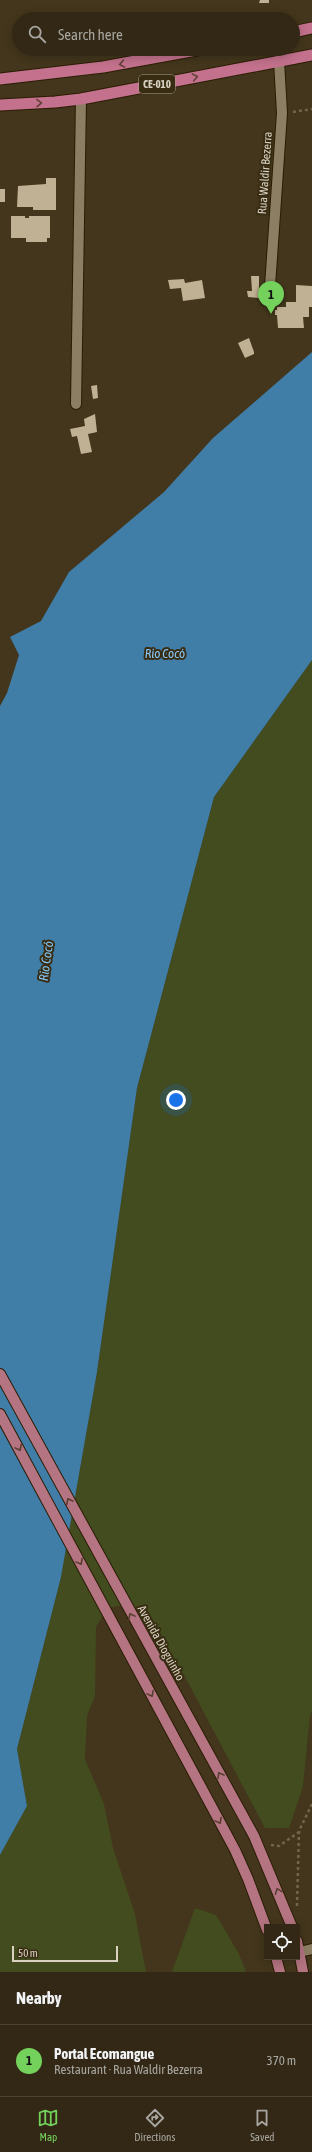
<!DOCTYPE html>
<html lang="en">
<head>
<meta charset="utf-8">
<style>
	body { margin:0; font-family:"Asap Condensed",sans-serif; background:#3d3422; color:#f1f3f6 }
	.controls { position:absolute; right:12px; bottom:12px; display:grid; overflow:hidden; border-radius:0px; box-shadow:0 2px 10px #0003 }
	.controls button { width:36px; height:36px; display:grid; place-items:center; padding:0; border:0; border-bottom:1px solid #4d4434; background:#322815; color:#f1f3f6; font:20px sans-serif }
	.scale { position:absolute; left:12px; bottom:10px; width:106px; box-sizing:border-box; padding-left:4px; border:2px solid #d9d2c3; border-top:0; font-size:11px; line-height:14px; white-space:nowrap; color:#d9d2c3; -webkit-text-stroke:3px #382c12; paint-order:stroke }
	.you { position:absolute; left:176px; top:1100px; width:14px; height:14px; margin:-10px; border:3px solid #fff; border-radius:50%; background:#1a73e8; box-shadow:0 0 0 6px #1a73e833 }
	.badge { display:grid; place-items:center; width:26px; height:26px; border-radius:50%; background:#74d25c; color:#111; font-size:13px; font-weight:700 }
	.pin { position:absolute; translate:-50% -33px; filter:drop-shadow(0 1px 2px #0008) }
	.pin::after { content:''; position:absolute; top:21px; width:14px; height:12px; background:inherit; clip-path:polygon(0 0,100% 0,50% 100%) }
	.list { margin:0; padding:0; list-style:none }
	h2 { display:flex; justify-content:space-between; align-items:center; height:52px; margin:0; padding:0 16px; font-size:17px }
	h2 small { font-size:13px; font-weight:400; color:#a8a6a0 }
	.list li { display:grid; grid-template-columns:26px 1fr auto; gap:12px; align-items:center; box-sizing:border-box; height:72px; padding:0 16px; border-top:1px solid #4d4434 }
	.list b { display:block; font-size:15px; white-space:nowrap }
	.list p { margin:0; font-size:13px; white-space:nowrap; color:#a8a6a0 }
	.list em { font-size:13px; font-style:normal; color:#a8a6a0 }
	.icon { flex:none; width:22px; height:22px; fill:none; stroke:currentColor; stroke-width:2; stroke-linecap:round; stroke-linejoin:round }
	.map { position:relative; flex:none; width:312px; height:1972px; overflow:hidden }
	.search { position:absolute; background:#322815; box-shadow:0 2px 10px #0003; left:12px; right:12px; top:12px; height:44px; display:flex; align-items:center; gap:10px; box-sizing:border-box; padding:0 14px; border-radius:22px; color:#a8a6a0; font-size:15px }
	.sheet { height:124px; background:#322815 }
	nav { display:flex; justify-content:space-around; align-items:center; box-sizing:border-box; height:56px; border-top:1px solid #4d4434; background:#322815; font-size:11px; color:#a8a6a0 }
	nav a { display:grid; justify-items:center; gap:2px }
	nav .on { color:#74d25c }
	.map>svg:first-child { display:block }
	.green { fill:#424c1e }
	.water { fill:#407da7 }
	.building { fill:#c1b194 }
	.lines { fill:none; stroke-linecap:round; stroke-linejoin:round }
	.minor-casing { stroke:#291d04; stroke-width:12 }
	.primary-casing { stroke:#291d04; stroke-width:12 }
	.trunk-casing { stroke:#291d04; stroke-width:13 }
	.path { stroke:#71654f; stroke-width:2.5; stroke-dasharray:3 3; stroke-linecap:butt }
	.minor { stroke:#8c7e62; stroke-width:10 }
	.primary { stroke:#b57481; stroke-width:10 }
	.trunk { stroke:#c3718c; stroke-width:11 }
	.oneway { stroke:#624137 }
	.oneway2 { stroke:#573e2e }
	.labels { text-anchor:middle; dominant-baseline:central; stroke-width:4; stroke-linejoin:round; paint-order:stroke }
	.shield { fill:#382c12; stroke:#a9a08e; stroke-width:1 }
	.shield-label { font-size:11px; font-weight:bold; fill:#d9d2c3 }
	.street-label { font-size:12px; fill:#d9d2c3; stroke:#382c12 }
	.water-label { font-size:13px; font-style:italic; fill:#86c9fa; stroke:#382c12 }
</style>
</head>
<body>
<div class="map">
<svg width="312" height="1972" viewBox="0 0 312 1972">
	<rect width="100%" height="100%" fill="#43361c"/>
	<g class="green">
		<path d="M312,660v1050l-2,6 -7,70 -14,42h-24l-81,-153 -29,-39 -9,-19 -17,-13 -22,4 -11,19 -1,69 -8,20 -2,43 19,45 9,44 22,66 11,58h-146v-117l27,-49 -10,-57 44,-172 36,-205 40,-284 77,-291z"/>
		<path d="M195,1908l21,7 23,39 7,18h-74z"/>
	</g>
	<path class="water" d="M312,352v308l-98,137 -77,291 -40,284 -36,205 -44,172 10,57 -27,49v-1149l7,-13 12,-38 -9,-18 31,-16 28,-49 95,-80 49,-54z"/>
	<g class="building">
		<path d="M260,0h9v3h-10z"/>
		<path d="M46,178h10v32h-23v-3h-16l1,-21 28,-2z"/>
		<rect x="0" y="189" width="5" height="13"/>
		<path d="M11,216h14v2h4v-2h21v22h-3v4h-21v-4h-15z"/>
		<path d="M251,276h8v22l-11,-1 -1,-6h5z"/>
		<path d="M184,279l1,4 17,-3 3,18 -22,3 -2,-13 -11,1 -2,-9z"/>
		<path d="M296,285l16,1v21h-3v10h-6l1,11h-26l-1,-13h-2v-5h2v-3h9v-5h10z"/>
		<path d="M249,338l5,14v2l-9,4 -7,-15z"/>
		<path d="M97,385l1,13 -5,1 -2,-13z"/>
		<path d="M95,414l2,18 -9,2 4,18 -11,2 -4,-18 -5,1 -2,-8 15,-3 -1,-7z"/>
	</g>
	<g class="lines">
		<g class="minor-casing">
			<g id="minor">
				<path d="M270,286l12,-173 -3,-52"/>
				<path d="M76,404l5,-305"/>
				<path d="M299,1952l13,-3"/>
			</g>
		</g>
		<g class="primary-casing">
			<g id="primary">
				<path d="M0,1374l254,462 38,91"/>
				<path d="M0,1414l235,436 13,29 19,51"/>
				<path d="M297,1941l6,31"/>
				<path d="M276,1957l4,15"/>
			</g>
		</g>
		<g class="trunk-casing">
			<g id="trunk">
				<path d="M293,32l19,-4"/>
				<path d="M0,79l103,-12 99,-18"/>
				<path d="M0,105l55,-3 26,-3 231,-44"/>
			</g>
		</g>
		<g class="path">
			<path d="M293,112l19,-3"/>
			<path d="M271,1845l8,1 20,-14"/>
			<path d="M297,1906l2,-75 13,-27"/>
		</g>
		<use href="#minor" class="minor"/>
		<use href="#primary" class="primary"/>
		<use href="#trunk" class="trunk"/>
	</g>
	<defs><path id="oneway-chevron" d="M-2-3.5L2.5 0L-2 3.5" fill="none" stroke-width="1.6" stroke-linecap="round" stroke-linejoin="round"/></defs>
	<g class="oneway">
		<use href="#oneway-chevron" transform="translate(122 64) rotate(170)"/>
		<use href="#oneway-chevron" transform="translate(195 77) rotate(-11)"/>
		<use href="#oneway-chevron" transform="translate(39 103) rotate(-2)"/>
	</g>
	<g class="oneway2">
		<use href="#oneway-chevron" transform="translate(19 1448) rotate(62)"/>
		<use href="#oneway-chevron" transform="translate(69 1501) rotate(-118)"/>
		<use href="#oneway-chevron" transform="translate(80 1562) rotate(62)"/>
		<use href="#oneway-chevron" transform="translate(131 1616) rotate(-118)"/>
		<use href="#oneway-chevron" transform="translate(151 1694) rotate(62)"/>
		<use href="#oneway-chevron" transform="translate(220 1775) rotate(-119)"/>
		<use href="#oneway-chevron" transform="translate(219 1821) rotate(62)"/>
		<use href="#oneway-chevron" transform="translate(278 1891) rotate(-111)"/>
	</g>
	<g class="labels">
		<rect class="shield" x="139" y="75" width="36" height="18" rx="3"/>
		<g class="shield-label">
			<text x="157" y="84">CE-010</text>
		</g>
		<g class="street-label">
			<text transform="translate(265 173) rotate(-86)">Rua Waldir Bezerra</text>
			<text transform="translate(161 1643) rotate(61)">Avenida Dioguinho</text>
		</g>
		<g class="water-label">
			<text x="165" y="653">Rio Cocó</text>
			<text transform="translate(46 961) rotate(-82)">Rio Cocó</text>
		</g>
	</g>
</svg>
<div class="controls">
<button><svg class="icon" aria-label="locate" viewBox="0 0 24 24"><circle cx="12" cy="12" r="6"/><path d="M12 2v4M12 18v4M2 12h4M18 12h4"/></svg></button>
</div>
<div class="scale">50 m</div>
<div class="you"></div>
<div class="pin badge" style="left:271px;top:314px">1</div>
<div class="search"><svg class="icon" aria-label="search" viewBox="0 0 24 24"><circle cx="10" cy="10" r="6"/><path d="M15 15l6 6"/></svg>Search here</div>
</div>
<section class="sheet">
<h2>Nearby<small></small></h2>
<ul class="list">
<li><span class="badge">1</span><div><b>Portal Ecomangue</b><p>Restaurant · Rua Waldir Bezerra</p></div><em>370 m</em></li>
</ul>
</section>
<nav>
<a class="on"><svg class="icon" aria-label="map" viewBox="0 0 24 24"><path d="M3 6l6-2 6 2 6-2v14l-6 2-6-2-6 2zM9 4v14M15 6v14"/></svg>Map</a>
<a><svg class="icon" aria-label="directions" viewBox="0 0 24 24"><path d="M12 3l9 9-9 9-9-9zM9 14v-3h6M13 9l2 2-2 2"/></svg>Directions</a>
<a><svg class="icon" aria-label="saved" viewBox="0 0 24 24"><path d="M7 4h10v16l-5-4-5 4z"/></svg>Saved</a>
</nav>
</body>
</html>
